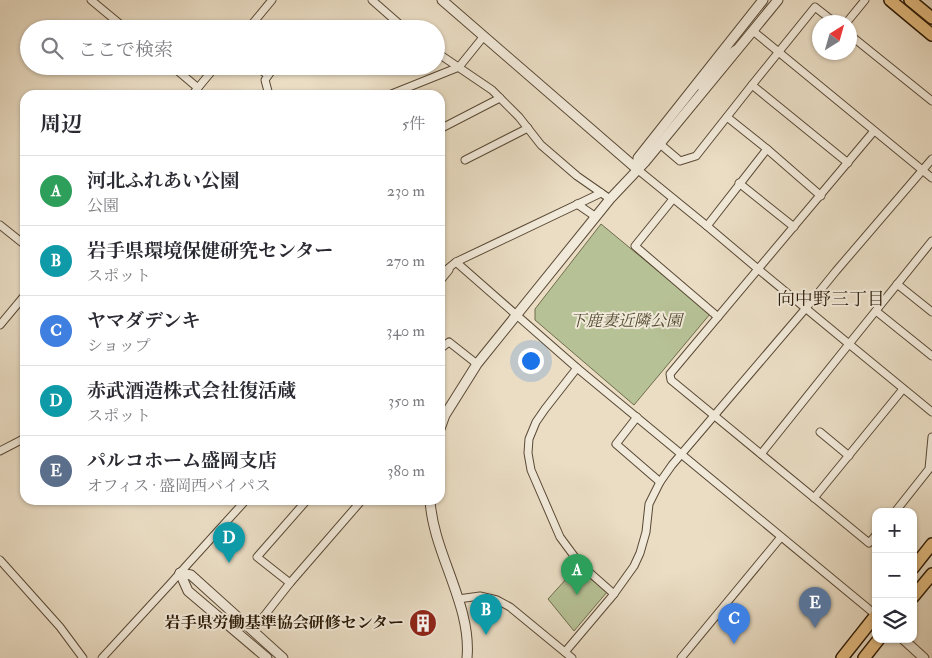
<!DOCTYPE html>
<html lang="ja">
<head>
<meta charset="utf-8">
<style>
	body { margin:0; font-family:"IM FELL Double Pica","Noto Serif JP",serif; background:#f2f2f3; color:#2b2b33 }
	.controls { position:absolute; right:15px; bottom:15px; display:grid; overflow:hidden; border-radius:10px; box-shadow:0 1px 4px #0004 }
	.controls button { width:45px; height:45px; display:grid; place-items:center; padding:0; border:0; border-bottom:1px solid #e1e1e2; background:#fff; color:#2b2b33; font:25px sans-serif }
	.compass { position:absolute; left:812px; top:15px; width:45px; height:45px; border-radius:50%; background:#fff; box-shadow:0 1px 4px #0004; rotate:37deg }
	.you { position:absolute; left:530px; top:360px; width:18px; height:18px; margin:-12px; border:4px solid #fff; border-radius:50%; background:#1a73e8; box-shadow:0 0 0 8px #1a73e833 }
	.badge { display:grid; place-items:center; width:32px; height:32px; border-radius:50%; background:#db2777; color:#fff; font-size:16px; font-weight:700 }
	.pin { position:absolute; translate:-50% -41px; filter:drop-shadow(0 1px 2px #0008) }
	.pin::after { content:''; position:absolute; top:26px; width:18px; height:15px; background:inherit; clip-path:polygon(0 0,100% 0,50% 100%) }
	.list { margin:0; padding:0; list-style:none }
	h2 { display:flex; justify-content:space-between; align-items:center; height:65px; margin:0; padding:0 20px; font-size:21px }
	h2 small { font-size:16px; font-weight:400; color:#7c7c81 }
	.list li { display:grid; grid-template-columns:32px 1fr auto; gap:15px; align-items:center; box-sizing:border-box; height:70px; padding:0 20px; border-top:1px solid #e1e1e2 }
	.list b { display:block; font-size:19px; white-space:nowrap }
	.list p { margin:0; font-size:16px; white-space:nowrap; color:#7c7c81 }
	.list em { font-size:16px; font-style:normal; color:#7c7c81 }
	.icon { flex:none; width:28px; height:28px; fill:none; stroke:currentColor; stroke-width:2; stroke-linecap:round; stroke-linejoin:round }
	.map { position:relative; flex:none; width:932px; height:658px; overflow:hidden }
	.search { position:absolute; background:#fff; box-shadow:0 1px 4px #0004; left:20px; top:20px; width:425px; height:55px; display:flex; align-items:center; gap:12px; box-sizing:border-box; padding:0 18px; border-radius:28px; color:#7c7c81; font-size:19px }
	.panel { position:absolute; background:#fff; box-shadow:0 1px 4px #0004; left:20px; top:90px; width:425px; height:415px; border-radius:15px }
	.map>svg:first-child { display:block }
	.green { fill:#b6c195; stroke:#706c4d }
	.lines { fill:none; stroke-linecap:round; stroke-linejoin:round }
	.minor-casing { stroke:#594935; stroke-width:9 }
	.tertiary-casing { stroke:#594935; stroke-width:11 }
	.trunk-casing { stroke:#291805; stroke-width:14 }
	.minor { stroke:#f1e9d9; stroke-width:7 }
	.tertiary { stroke:#f1e9d9; stroke-width:9 }
	.trunk { stroke:#e5be82; stroke-width:11 }
	.labels { text-anchor:middle; dominant-baseline:central; stroke-width:4; stroke-linejoin:round; paint-order:stroke }
	.park-label { font-size:16px; font-style:italic; fill:#534b30; stroke:#f1e9d9 }
	.poi-label { font-size:16px; font-weight:bold; fill:#291805; stroke:#f1e9d9; text-anchor:end }
	.neighbourhood-label { font-size:18px; fill:#291805; stroke:#f1e9d9 }
</style>
</head>
<body>
<div class="map">
<svg width="932" height="658" viewBox="0 0 932 658">
	<rect width="100%" height="100%" fill="#eaddc4"/>
	<filter id="stains"><feTurbulence type="fractalNoise" baseFrequency=".004" numOctaves="4"/><feColorMatrix values="0 0 0 0 .2 0 0 0 0 .09 0 0 0 0 .02 0 0 0 .5 -.17"/></filter>
	<radialGradient id="worn" r=".72"><stop offset=".6" stop-color="#630" stop-opacity="0"/><stop offset="1" stop-color="#630" stop-opacity=".3"/></radialGradient>
	<g class="green">
		<path d="M601,224l109,90 -76,91 -99,-85v-11z"/>
		<path d="M577,567l30,25 -33,39 -26,-32z"/>
	</g>
	<g class="lines">
		<g class="minor-casing">
			<g id="minor">
				<path d="M91,0l35,29"/>
				<path d="M372,0l33,29"/>
				<path d="M847,22l18,-22"/>
				<path d="M248,29l24,-29"/>
				<path d="M753,31l179,147"/>
				<path d="M850,35l82,66"/>
				<path d="M436,52l56,38 27,27 22,28 36,31 33,23"/>
				<path d="M172,66l26,22"/>
				<path d="M255,66l13,9"/>
				<path d="M696,85l4,1 3,-2 21,-27 12,-8"/>
				<path d="M752,85l96,78"/>
				<path d="M192,95l24,-29"/>
				<path d="M269,95l-4,-15 10,-14"/>
				<path d="M389,95l70,-28 25,-31"/>
				<path d="M727,117l40,32 54,47"/>
				<path d="M440,129l60,-31"/>
				<path d="M874,131l-204,243 1,6 198,163 7,-8"/>
				<path d="M660,144l20,17 16,-5 56,-71 63,-78 19,15"/>
				<path d="M465,160l63,-32"/>
				<path d="M637,169l70,57 51,43 91,75 83,-103"/>
				<path d="M739,183l55,44"/>
				<path d="M673,199l-38,47 83,71"/>
				<path d="M577,204l19,13"/>
				<path d="M0,225l25,20"/>
				<path d="M707,226l60,-77"/>
				<path d="M456,262l121,106 -32,41 -9,13 -7,17 -1,14 3,17 29,67 20,27 34,30"/>
				<path d="M440,273l5,-2 11,-9 145,-69"/>
				<path d="M440,281l9,-11"/>
				<path d="M897,284l35,28"/>
				<path d="M876,311l56,45"/>
				<path d="M0,325l25,-30"/>
				<path d="M440,349l9,-7 28,22"/>
				<path d="M577,368l299,247"/>
				<path d="M637,417l-21,27 44,38"/>
				<path d="M820,432l29,24"/>
				<path d="M0,451l25,-13"/>
				<path d="M761,454l88,-110 83,68"/>
				<path d="M814,498l89,-109"/>
				<path d="M895,512l34,-43 3,-32"/>
				<path d="M0,560l60,67 23,31"/>
				<path d="M290,583l-33,-26 50,-57"/>
				<path d="M458,599l22,-3 17,4 13,7 62,51"/>
				<path d="M253,630l37,-47 72,-83"/>
				<path d="M565,652l49,-58 20,-28 6,-13 6,-21 3,-28 11,-22 12,-17 134,-157 30,-37 96,-112"/>
				<path d="M102,658l69,-75 16,-18 59,-65"/>
				<path d="M681,658l100,-121"/>
			</g>
		</g>
		<g class="tertiary-casing">
			<g id="tertiary">
				<path d="M442,0l195,169"/>
				<path d="M637,169l1,-11 125,-158"/>
				<path d="M440,429l5,-14 32,-51 133,-165 35,-37 133,-162"/>
				<path d="M430,500c3,53 42,105 37,158"/>
				<path d="M180,573l11,2 92,83"/>
				<path d="M180,573l8,18 79,67"/>
				<path d="M903,639l21,19"/>
			</g>
		</g>
		<g class="trunk-casing">
			<g id="trunk">
				<path d="M890,0l42,35"/>
				<path d="M910,0l22,18"/>
				<path d="M913,568l19,-24"/>
				<path d="M913,597l19,-23"/>
				<path d="M842,658l34,-43"/>
				<path d="M864,658l15,-19"/>
			</g>
		</g>
		<use href="#minor" class="minor"/>
		<use href="#tertiary" class="tertiary"/>
		<use href="#trunk" class="trunk"/>
	</g>
	<defs>
		<g id="building-disc" transform="scale(1.4375)"><circle r="9.5" fill="#8f2418" stroke="#f1e9d9"/><path d="M-4-6H4V6H1V3H-1V6H-4ZM-2.5-4.3h1.7v1.8h-1.7ZM.8-4.3h1.7v1.8H.8ZM-2.5-1h1.7V.8h-1.7ZM.8-1h1.7V.8H.8Z" fill="#fff"/></g>
	</defs>
	<g fill-rule="evenodd">
		<use href="#building-disc" x="423" y="623"/>
	</g>
	<g class="labels">
		<g class="park-label">
			<text x="626" y="321">下鹿妻近隣公園</text>
		</g>
		<g class="poi-label">
			<text x="404" y="623">岩手県労働基準協会研修センター</text>
		</g>
		<g class="neighbourhood-label">
			<text x="831" y="299">向中野三丁目</text>
		</g>
	</g>
	<rect width="100%" height="100%" filter="url(#stains)"/>
	<rect width="100%" height="100%" fill="url(#worn)"/>
</svg>
<div class="controls">
<button>+</button>
<button>−</button>
<button><svg class="icon" aria-label="layers" viewBox="0 0 24 24"><path d="M12 4l9 5-9 5-9-5zM3 14l9 5 9-5"/></svg></button>
</div>
<svg class="compass" viewBox="-18 -18 36 36"><path d="M0-13l5 13h-10z" fill="#e53935"/><path d="M0 13l5-13h-10z" fill="#7c7c81"/></svg>
<div class="you"></div>
<div class="pin badge" style="left:577px;top:595px;background:#2e9e5b">A</div>
<div class="pin badge" style="left:486px;top:635px;background:#0f9aa8">B</div>
<div class="pin badge" style="left:734px;top:644px;background:#3f7fe0">C</div>
<div class="pin badge" style="left:229px;top:563px;background:#0f9aa8">D</div>
<div class="pin badge" style="left:815px;top:628px;background:#5c6f8a">E</div>
<div class="search"><svg class="icon" aria-label="search" viewBox="0 0 24 24"><circle cx="10" cy="10" r="6"/><path d="M15 15l6 6"/></svg>ここで検索</div>
<section class="panel">
<h2>周辺<small>5件</small></h2>
<ul class="list">
<li><span class="badge" style="background:#2e9e5b">A</span><div><b>河北ふれあい公園</b><p>公園</p></div><em>230 m</em></li>
<li><span class="badge" style="background:#0f9aa8">B</span><div><b>岩手県環境保健研究センター</b><p>スポット</p></div><em>270 m</em></li>
<li><span class="badge" style="background:#3f7fe0">C</span><div><b>ヤマダデンキ</b><p>ショップ</p></div><em>340 m</em></li>
<li><span class="badge" style="background:#0f9aa8">D</span><div><b>赤武酒造株式会社復活蔵</b><p>スポット</p></div><em>350 m</em></li>
<li><span class="badge" style="background:#5c6f8a">E</span><div><b>パルコホーム盛岡支店</b><p>オフィス · 盛岡西バイパス</p></div><em>380 m</em></li>
</ul>
</section>
</div>
</body>
</html>
